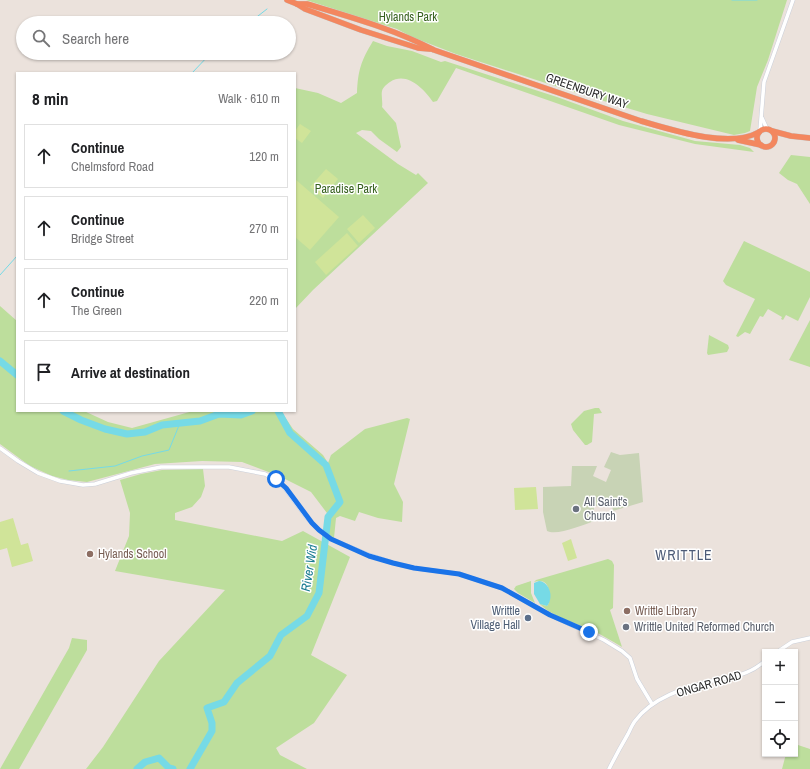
<!DOCTYPE html>
<html lang="en">
<head>
<meta charset="utf-8">
<style>
	body { margin:0; font-family:"Archivo Narrow",sans-serif; background:#f2f2f2; color:#202124 }
	.controls { position:absolute; right:12px; bottom:12px; display:grid; overflow:hidden; border-radius:0px; box-shadow:0 1px 3px #0004 }
	.controls button { width:36px; height:36px; display:grid; place-items:center; padding:0; border:0; border-bottom:1px solid #e0e0e0; background:#fff; color:#202124; font:20px sans-serif }
	.stop { position:absolute; width:12px; height:12px; margin:-9px; border:3px solid #1a73e8; border-radius:50%; background:#fff }
	.stop.end { background:#1a73e8; border-color:#fff; box-shadow:0 1px 4px #0008 }
	.list { margin:0; padding:0; list-style:none }
	h2 { display:flex; justify-content:space-between; align-items:center; height:52px; margin:0; padding:0 16px; font-size:17px }
	h2 small { font-size:13px; font-weight:400; color:#757577 }
	.list li { display:grid; grid-template-columns:26px 1fr auto; gap:12px; align-items:center; box-sizing:border-box; height:64px; margin:0 8px 8px; padding:0 8px; border:1px solid #e0e0e0; border-radius:0px }
	.list b { display:block; font-size:15px; white-space:nowrap }
	.list p { margin:0; font-size:13px; white-space:nowrap; color:#757577 }
	.list em { font-size:13px; font-style:normal; color:#757577 }
	.icon { flex:none; width:22px; height:22px; fill:none; stroke:currentColor; stroke-width:2; stroke-linecap:round; stroke-linejoin:round }
	.map { position:relative; flex:none; width:810px; height:769px; overflow:hidden }
	.search { position:absolute; background:#fff; box-shadow:0 1px 3px #0004; left:16px; top:16px; width:280px; height:44px; display:flex; align-items:center; gap:10px; box-sizing:border-box; padding:0 14px; border-radius:22px; color:#757577; font-size:15px }
	.panel { position:absolute; background:#fff; box-shadow:0 1px 3px #0004; left:16px; top:72px; width:280px; height:340px; border-radius:0px }
	.map>svg:first-child { display:block }
	.green { fill:#bdde9c }
	.cemetery { fill:#c8d3b5 }
	.pitch { fill:#d0e499 }
	.water { fill:#76dae6 }
	.lines { fill:none; stroke-linecap:round; stroke-linejoin:round }
	.stream { stroke:#76dae6; stroke-width:1 }
	.river { stroke:#76dae6; stroke-width:7 }
	.minor-casing { stroke:#cbd0da; stroke-width:4.5 }
	.highway-casing { stroke:#c3c3c3; stroke-width:6 }
	.minor { stroke:#fff; stroke-width:3.5 }
	.highway { stroke:#f3875f; stroke-width:5.5 }
	.route { stroke:#1a73e8; stroke-width:5 }
	.worship-dot { fill:#6b7280; stroke:#fff; stroke-width:1.5 }
	.education-dot { fill:#8d6e63; stroke:#fff; stroke-width:1.5 }
	.service-dot { fill:#5c6f8a; stroke:#fff; stroke-width:1.5 }
	.labels { text-anchor:middle; dominant-baseline:central; stroke-width:3; stroke-linejoin:round; paint-order:stroke }
	.park-label { font-size:12px; fill:#37611f; stroke:#fff }
	.street-label { font-size:12px; fill:#292929; stroke:#fff }
	.worship-label { font-size:12px; fill:#5b616d; stroke:#fff; text-anchor:start }
	.education-label { font-size:12px; fill:#785e54; stroke:#fff; text-anchor:start }
	.service-label { font-size:12px; fill:#4e5e75; stroke:#fff; text-anchor:end }
	.water-label { font-size:13px; font-style:italic; fill:#177a90; stroke:#fff }
	.quarter-label { font-size:14px; letter-spacing:1px; fill:#4d5b77; stroke:#fff }
</style>
</head>
<body>
<div class="map">
<svg width="810" height="769" viewBox="0 0 810 769">
	<rect width="100%" height="100%" fill="#ebe2dc"/>
	<g class="green">
		<path d="M306,0h481l-19,60 -11,27 -7,44 -5,2 -11,2 -87,-21 -83,-25 -108,-35 -44,-17 -15,-8z"/>
		<path d="M373,41l14,5 25,5 29,11 4,-1 112,36 66,24 72,20 45,4 10,3 4,4 -59,-8 -76,-19 -163,-57 -19,33 -4,1c-9,-13 -26,-31 -43,-20 -3,2 -7,5 -8,9 -1,5 1,11 0,16l14,16 5,24 -4,5 -18,-13 -8,-8 -9,-1 -6,3 42,31 18,11 2,-2 10,10 -115,107 -18,19v-221l23,5 23,10 16,-10c1,-23 4,-32 16,-52z"/>
		<path d="M791,155l19,2v47l-13,-20 -9,-4 -9,-7z"/>
		<path d="M744,241l66,31v25l-12,24 -12,-6 -3,5 -2,-1 1,-2 -14,-8 -5,8 -3,-1 -10,18 -5,-2 -7,5 -2,-1 19,-37 -29,-14 -3,-4z"/>
		<path d="M0,306l17,15v90h67l24,11 24,6 61,-17h88l12,18 30,26 5,8 3,-8 34,-26 42,-11 3,1 -16,65 9,18 -1,20 -24,-4 -19,-6 -4,9 -15,-5 -4,2 -2,20 -6,-4 2,-17 -19,-25 -32,-16 -37,-14 -40,-1 -47,3 -68,18 -19,-2 -16,-4 -22,-10 -30,-22z"/>
		<path d="M810,320v47l-21,-7z"/>
		<path d="M709,335l19,10 1,3 -2,4 -19,3 -1,-2z"/>
		<path d="M595,408h4l3,5 -8,1 -2,28 -5,3h-2l-12,-15 -2,-6 13,-13z"/>
		<path d="M203,469l2,17 -4,11 -9,10 -17,6v7l107,21 21,-10 47,26 -39,98 36,20 -33,48 -38,25 4,7 27,14h-221l17,-22 56,-86 66,-71 -110,-19 14,-35 1,-23 -10,-33 21,-6 21,-4z"/>
		<path d="M608,559l4,2 2,4 -1,43 -3,2 12,37c-10,-6 -20,-12 -30,-17 -16,-7 -42,-14 -53,-27l4,2 4,1 2,-3c1,-10 1,-26 -15,-21l2,-2z"/>
		<path d="M531,581v12l4,10 -17,-10 -4,-4 2,-3z"/>
		<path d="M72,638l15,2v10l-68,119h-19l69,-121z"/>
		<path d="M795,744l15,5v20h-28l4,-15h9z"/>
	</g>
	<path class="cemetery" d="M611,452l9,3 19,-2 4,49 -30,9 -1,-6 -18,1v15c-11,4 -37,15 -47,10l-4,-19v-25l28,-1 1,-20h25l-4,10 13,6 5,-12 -7,-3z"/>
	<g class="pitch">
		<path d="M300,124l11,7 -9,12 -7,-5v-7z"/>
		<path d="M326,169l12,10 -15,19 -13,-11z"/>
		<path d="M295,179l44,38 -29,33 -15,-13z"/>
		<path d="M363,215l12,13 -16,15 -12,-14z"/>
		<path d="M347,233l11,13 -32,29 -11,-13z"/>
		<path d="M536,487l2,22 -23,1 -1,-22z"/>
		<path d="M13,518l8,27 7,-2 5,18 -21,6 -5,-19 -7,2v-28z"/>
		<path d="M571,539l6,19 -9,3 -6,-18z"/>
	</g>
	<path class="water" d="M539,581c11,1 15,17 8,25l-7,-2 -6,-10v-11z"/>
	<g class="lines">
		<g class="stream">
			<path d="M732,0h25"/>
			<path d="M249,23l18,-14"/>
			<path d="M192,73l19,-20"/>
			<path d="M0,275l17,-19"/>
			<path d="M69,471l46,-5 27,-10 27,-6 11,-27"/>
		</g>
		<g class="river">
			<path d="M0,361l17,14"/>
			<path d="M63,411l18,9 24,9 22,5 18,-2 17,-7 38,-4 19,-7 22,1 11,-4"/>
			<path d="M137,769l8,-7 14,-4 10,10 4,1"/>
			<path d="M190,769l22,-38v-8l-5,-15 17,-6 13,-19 33,-27 11,-21 26,-19 12,-23 9,-76 12,-15 -14,-37 -36,-32 -12,-22"/>
		</g>
		<g class="minor-casing">
			<g id="minor">
				<path d="M762,118l5,11"/>
				<path d="M760,131l4,-49 29,-82"/>
				<path d="M0,448l18,13 20,12 22,8 23,4 12,-1 36,-11 30,-6h68l36,7 16,9 26,35 12,12 12,9 38,16 24,8 21,5 45,6 43,14 48,27 54,25 18,11 8,7 7,21 15,25"/>
				<path d="M777,652l15,-10 18,-4"/>
				<path d="M609,769c6,-12 12,-23 19,-35 2,-4 4,-9 7,-13 18,-24 49,-33 77,-40 22,-6 34,-4 53,-20"/>
			</g>
		</g>
		<g class="highway-casing">
			<g id="highway">
				<path d="M287,0l10,4 8,5 56,21 57,18 12,1"/>
				<path d="M297,4h10c43,13 87,25 127,46l207,71c31,9 89,28 118,11"/>
				<circle cx="766" cy="138" r="9"/>
				<path d="M772,131l19,5 19,2"/>
				<path d="M738,140l23,5"/>
			</g>
		</g>
		<use href="#minor" class="minor"/>
		<use href="#highway" class="highway"/>
	</g>
	<g class="lines">
		<path class="route" d="M276,479l10,9 26,35 7,7 12,9 38,17 24,7 21,5 45,6 43,14 48,27 39,17"/>
	</g>
	<g class="worship-dot">
		<circle cx="576" cy="509" r="4"/>
		<circle cx="626" cy="627" r="4"/>
	</g>
	<g class="education-dot">
		<circle cx="90" cy="554" r="4"/>
		<circle cx="627" cy="611" r="4"/>
	</g>
	<circle class="service-dot" cx="528" cy="618" r="4"/>
	<g class="labels">
		<g class="park-label">
			<text x="408" y="17">Hylands Park</text>
			<text x="346" y="189">Paradise Park</text>
		</g>
		<g class="street-label">
			<text transform="translate(587 91) rotate(19)">GREENBURY WAY</text>
			<text transform="translate(709 684) rotate(-16)">ONGAR ROAD</text>
		</g>
		<g class="worship-label">
			<text x="584" y="502">All Saint's<tspan x="584" dy="14">Church</tspan></text>
			<text x="634" y="627">Writtle United Reformed Church</text>
		</g>
		<g class="education-label">
			<text x="98" y="554">Hylands School</text>
			<text x="635" y="611">Writtle Library</text>
		</g>
		<g class="service-label">
			<text x="520" y="611">Writtle<tspan x="520" dy="14">Village Hall</tspan></text>
		</g>
		<g class="water-label">
			<text transform="translate(309 568) rotate(-81)">River Wid</text>
		</g>
		<g class="quarter-label">
			<text x="684" y="555">WRITTLE</text>
		</g>
	</g>
</svg>
<div class="controls">
<button>+</button>
<button>−</button>
<button><svg class="icon" aria-label="locate" viewBox="0 0 24 24"><circle cx="12" cy="12" r="6"/><path d="M12 2v4M12 18v4M2 12h4M18 12h4"/></svg></button>
</div>
<div class="stop" style="left:276px;top:479px"></div>
<div class="stop end" style="left:589px;top:632px"></div>
<div class="search"><svg class="icon" aria-label="search" viewBox="0 0 24 24"><circle cx="10" cy="10" r="6"/><path d="M15 15l6 6"/></svg>Search here</div>
<section class="panel">
<h2>8 min<small>Walk · 610 m</small></h2>
<ul class="list">
<li><svg class="icon" aria-label="ahead" viewBox="0 0 24 24"><path d="M12 20V5M6 11l6-6 6 6"/></svg><div><b>Continue</b><p>Chelmsford Road</p></div><em>120 m</em></li>
<li><svg class="icon" aria-label="ahead" viewBox="0 0 24 24"><path d="M12 20V5M6 11l6-6 6 6"/></svg><div><b>Continue</b><p>Bridge Street</p></div><em>270 m</em></li>
<li><svg class="icon" aria-label="ahead" viewBox="0 0 24 24"><path d="M12 20V5M6 11l6-6 6 6"/></svg><div><b>Continue</b><p>The Green</p></div><em>220 m</em></li>
<li><svg class="icon" aria-label="arrive" viewBox="0 0 24 24"><path d="M6 21V4h12l-3 4 3 4H6"/></svg><div><b>Arrive at destination</b></div></li>
</ul>
</section>
</div>
</body>
</html>
